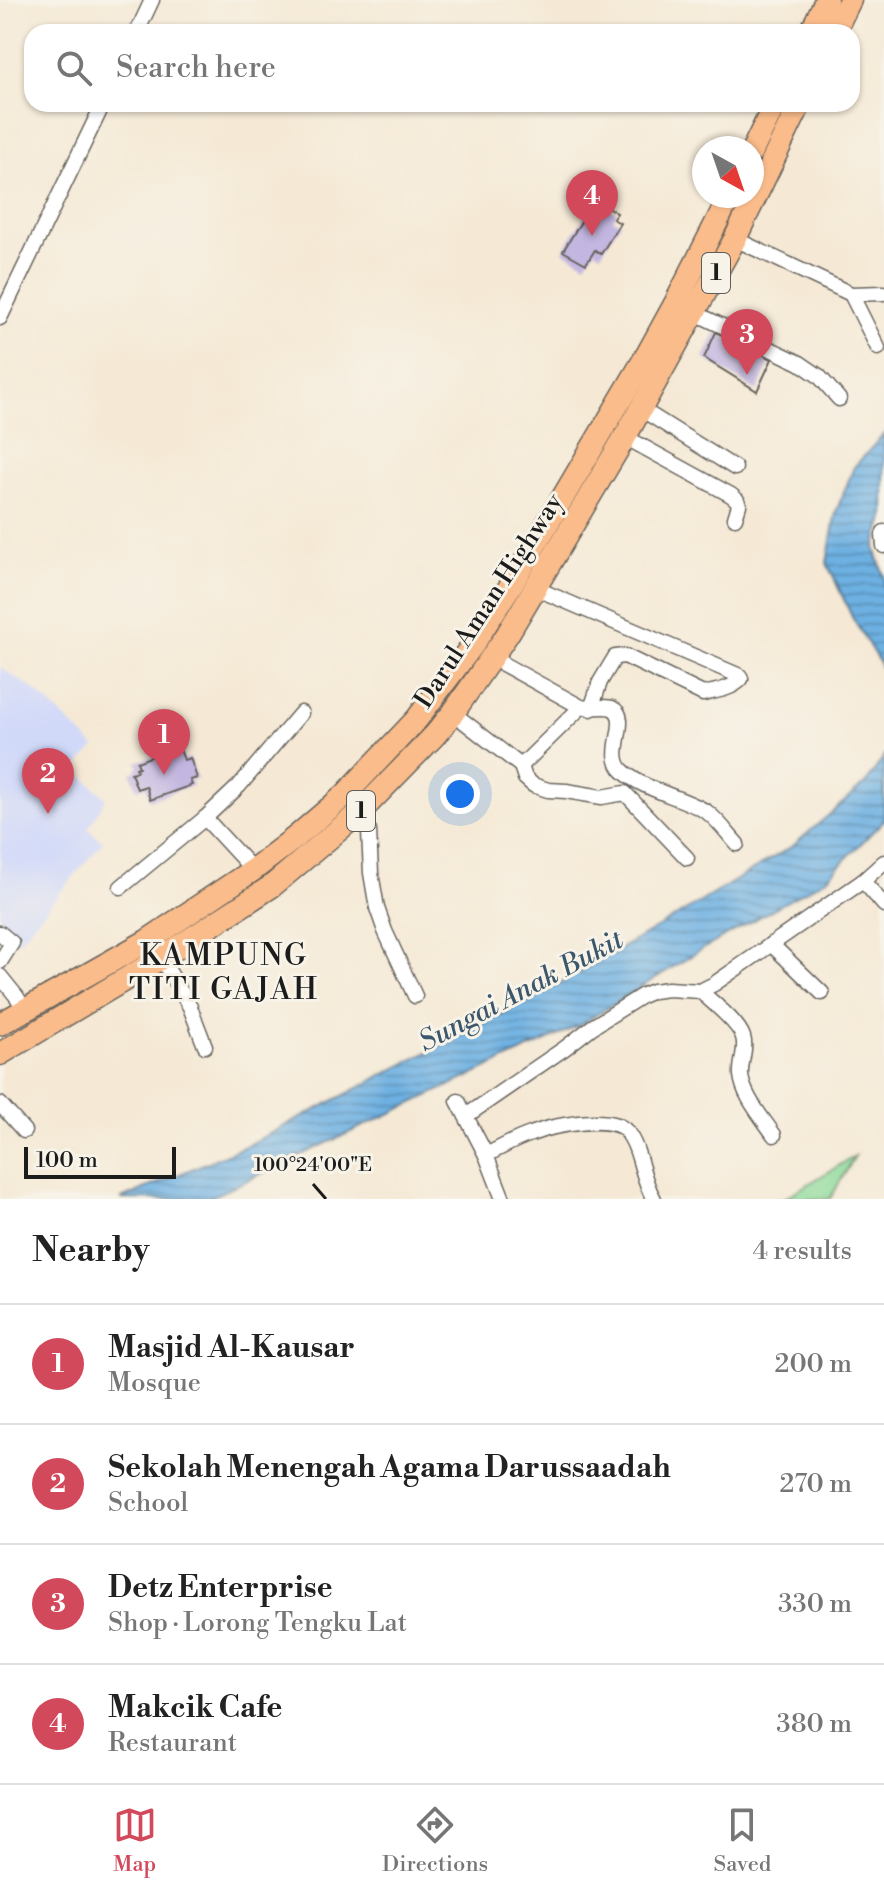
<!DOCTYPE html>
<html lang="en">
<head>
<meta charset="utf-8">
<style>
	body { margin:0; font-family:"Libre Bodoni",serif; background:#f6f6f6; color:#222 }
	.compass { position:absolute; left:692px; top:136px; width:72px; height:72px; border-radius:50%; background:#fff; box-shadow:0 2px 6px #0004; rotate:140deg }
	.scale { position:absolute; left:24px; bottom:20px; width:152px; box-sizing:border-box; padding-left:8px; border:4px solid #1c1c1c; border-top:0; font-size:22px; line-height:28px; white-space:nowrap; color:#1c1c1c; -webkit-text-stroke:6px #f7f3e8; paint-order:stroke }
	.you { position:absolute; left:460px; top:794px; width:28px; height:28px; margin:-20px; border:6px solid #fff; border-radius:50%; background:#1a73e8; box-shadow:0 0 0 12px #1a73e833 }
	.badge { display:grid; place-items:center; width:52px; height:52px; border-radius:50%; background:#d1495b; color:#fff; font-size:26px; font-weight:700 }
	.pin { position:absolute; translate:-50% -66px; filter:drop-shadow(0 2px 4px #0008) }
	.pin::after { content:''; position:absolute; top:42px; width:28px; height:24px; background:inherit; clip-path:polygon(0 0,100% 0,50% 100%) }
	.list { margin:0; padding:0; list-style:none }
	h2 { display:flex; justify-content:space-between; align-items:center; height:104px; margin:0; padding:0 32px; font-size:34px }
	h2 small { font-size:26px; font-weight:400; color:#767676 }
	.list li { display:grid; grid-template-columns:52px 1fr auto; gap:24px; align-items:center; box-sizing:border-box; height:120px; padding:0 32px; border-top:2px solid #e0e0e0 }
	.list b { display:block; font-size:30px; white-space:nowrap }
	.list p { margin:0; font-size:26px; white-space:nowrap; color:#767676 }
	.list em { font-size:26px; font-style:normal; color:#767676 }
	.icon { flex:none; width:44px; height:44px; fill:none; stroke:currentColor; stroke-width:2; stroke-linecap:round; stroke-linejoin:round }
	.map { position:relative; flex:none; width:884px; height:1199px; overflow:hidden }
	.search { position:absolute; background:#fff; box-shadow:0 2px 6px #0004; left:24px; right:24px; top:24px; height:88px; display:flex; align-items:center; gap:20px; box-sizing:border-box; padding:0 28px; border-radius:24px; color:#767676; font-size:30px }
	.sheet { height:584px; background:#fff }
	nav { display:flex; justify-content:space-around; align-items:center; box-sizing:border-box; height:112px; border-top:2px solid #e0e0e0; background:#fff; font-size:22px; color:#767676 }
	nav a { display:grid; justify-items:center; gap:4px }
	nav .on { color:#d1495b }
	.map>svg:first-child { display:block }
	.built { fill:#d1d9f9 }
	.green { fill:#88d897; stroke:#527a5a; stroke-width:2 }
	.water { fill:url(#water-rules); stroke:#44667f; stroke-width:2 }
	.building { fill:#c3b6e1 }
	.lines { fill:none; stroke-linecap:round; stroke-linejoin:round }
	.minor-casing { stroke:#68645d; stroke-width:17 }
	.highway-casing { stroke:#68645d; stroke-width:25 }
	.minor { stroke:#fff; stroke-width:14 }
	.highway { stroke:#fabc8b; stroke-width:22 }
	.ticks { fill:none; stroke:#1c1c1c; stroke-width:3 }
	.labels { text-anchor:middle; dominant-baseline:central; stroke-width:6; stroke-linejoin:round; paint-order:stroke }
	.shield { fill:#f7f3e8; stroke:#5e5c59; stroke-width:2 }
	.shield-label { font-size:24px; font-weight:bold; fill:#1c1c1c }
	.street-label { font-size:26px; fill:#1c1c1c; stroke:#f7f3e8 }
	.water-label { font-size:28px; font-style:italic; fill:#3c576b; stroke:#f7f3e8 }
	.quarter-label { font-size:30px; letter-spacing:2px; fill:#1c1c1c; stroke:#f7f3e8 }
	.ticks-label { font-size:20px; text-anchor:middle; fill:#1c1c1c; stroke:#f7f3e8; stroke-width:6; stroke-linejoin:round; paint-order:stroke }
</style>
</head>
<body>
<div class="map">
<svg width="884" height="1199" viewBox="0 0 884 1199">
	<defs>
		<pattern id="water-rules" width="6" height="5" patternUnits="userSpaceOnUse" patternTransform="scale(2)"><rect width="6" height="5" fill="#6db0e2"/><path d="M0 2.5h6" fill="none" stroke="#598eb6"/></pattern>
	</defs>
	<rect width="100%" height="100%" fill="#f7f3e8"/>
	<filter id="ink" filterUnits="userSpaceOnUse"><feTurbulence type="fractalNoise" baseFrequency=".0125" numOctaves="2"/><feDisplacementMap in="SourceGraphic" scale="16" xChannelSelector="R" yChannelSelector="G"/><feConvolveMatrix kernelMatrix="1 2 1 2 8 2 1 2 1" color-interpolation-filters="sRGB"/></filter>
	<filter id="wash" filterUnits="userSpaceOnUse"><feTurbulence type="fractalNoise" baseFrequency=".006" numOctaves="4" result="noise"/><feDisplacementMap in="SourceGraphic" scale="32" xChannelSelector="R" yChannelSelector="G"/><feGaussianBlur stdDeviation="1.8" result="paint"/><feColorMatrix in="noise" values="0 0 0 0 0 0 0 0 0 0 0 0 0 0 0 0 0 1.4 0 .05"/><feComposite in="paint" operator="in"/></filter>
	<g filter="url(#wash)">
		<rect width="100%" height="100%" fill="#f5e9d5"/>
		<path class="built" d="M0,667l36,24 59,56 -20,22 31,29 -18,31 15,13 -85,100 -18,-13z"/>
		<path class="green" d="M855,1156l-25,43h-47z"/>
		<g class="water">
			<path d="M884,434v83l-9,31 9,29v98l-4,-11 -28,-47 -25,-54 9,-51 18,-45z"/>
			<path d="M884,756v64l-58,59 -130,74 -118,73 -371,173h-86l127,-54 309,-160 115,-66 122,-74 73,-63z"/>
		</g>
		<g id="blocks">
			<g class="building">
				<path d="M601,203l16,10 -4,6 7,4 -19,31 -6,-4 -9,14 -23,-13 29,-47 6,3z"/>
				<path d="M716,332l56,27 -15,32 -53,-33z"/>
				<path d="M171,723l5,13 -2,1 2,2 8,21 6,-2 7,20 -7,2 2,5 -42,15 -4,-14 -9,3 -6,-16 6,-2 -1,-3 3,-1 -2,-5 21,-8 -3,-8 9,-3 -1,-2 -4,1 -5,-13z"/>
			</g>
		</g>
	</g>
	<g filter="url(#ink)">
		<use href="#blocks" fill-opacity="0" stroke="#68645d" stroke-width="2"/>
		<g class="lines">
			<g class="minor-casing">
				<g id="minor">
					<path d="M137,32l15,-32"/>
					<path d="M735,239l116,55 33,-1"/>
					<path d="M851,294l27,54"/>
					<path d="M695,313l105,50 19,13 20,23"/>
					<path d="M0,318l103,-214"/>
					<path d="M641,409l94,59"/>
					<path d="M625,437l106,58 6,5 2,5 -4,13"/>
					<path d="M884,532l-1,3 1,11"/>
					<path d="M535,588l205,88 1,3c-9,10 -25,12 -38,15l-78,-38 -10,1 -15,25 -9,27"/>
					<path d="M492,658l89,49c9,2 24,-2 31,1 21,10 -8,45 11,63 20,19 60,26 84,41 11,8 21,22 30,32"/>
					<path d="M453,713l68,53 4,12 8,7 15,5 18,1 36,6 23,-4 62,65"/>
					<path d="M521,766l60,-59"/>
					<path d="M360,812l9,19 2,42 6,35 8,23 30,65"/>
					<path d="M205,818l48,52"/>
					<path d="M863,881l21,24"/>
					<path d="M121,887l84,-69 34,-32 62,-73"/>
					<path d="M0,933l12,10 -12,19"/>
					<path d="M771,944l51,49"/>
					<path d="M161,958l29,49 15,39"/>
					<path d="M0,976l17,21 7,12"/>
					<path d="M700,991c12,11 38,31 43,46 4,12 -3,25 -2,38 2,21 21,42 33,60"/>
					<path d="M458,1101l28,54 17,44"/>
					<path d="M0,1104l24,27"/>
					<path d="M466,1116l99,-68 27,-21 51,-32 10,-4 15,-2 32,2 14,-7 149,-103 21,-19"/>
					<path d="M486,1155c15,-7 29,-16 45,-21 20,-8 80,-21 95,-3 15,17 15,48 28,68"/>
				</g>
			</g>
			<g class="highway-casing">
				<g id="highway">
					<path d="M811,32l15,-32"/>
					<path d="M834,32l16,-32"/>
					<path d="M752,151l23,-47"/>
					<path d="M0,1024l147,-83 106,-71 43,-33 49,-42 72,-76 55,-73 44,-69 132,-224 28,-51 54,-106"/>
					<path d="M0,1054l161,-96 111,-72 88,-74 75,-77 18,-22 54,-78 118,-198 110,-198 65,-135"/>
				</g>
			</g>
			<use href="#minor" class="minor"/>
			<use href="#highway" class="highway"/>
		</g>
	</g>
	<path class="ticks" d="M313,1184l13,15"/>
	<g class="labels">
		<g class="shield">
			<rect x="702" y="253" width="28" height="40" rx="6"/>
			<rect x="347" y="791" width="28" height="40" rx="6"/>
		</g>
		<g class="shield-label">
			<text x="716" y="273">1</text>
			<text x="361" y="811">1</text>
		</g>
		<g class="street-label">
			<text transform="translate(489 601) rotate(-57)">Darul Aman Highway</text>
		</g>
		<g class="water-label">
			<text transform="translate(521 991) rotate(-28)">Sungai Anak Bukit</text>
		</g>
		<g class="quarter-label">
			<text x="224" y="956">KAMPUNG<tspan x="224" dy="34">TITI GAJAH</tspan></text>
		</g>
	</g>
	<g class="ticks-label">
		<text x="313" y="1171">100°24'00"E</text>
	</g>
</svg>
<svg class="compass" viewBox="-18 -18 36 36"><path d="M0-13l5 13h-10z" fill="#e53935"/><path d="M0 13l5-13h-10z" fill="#767676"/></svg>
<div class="scale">100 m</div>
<div class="you"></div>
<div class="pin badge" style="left:164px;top:775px">1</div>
<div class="pin badge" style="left:48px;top:814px">2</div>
<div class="pin badge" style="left:747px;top:375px">3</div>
<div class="pin badge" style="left:592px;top:236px">4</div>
<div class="search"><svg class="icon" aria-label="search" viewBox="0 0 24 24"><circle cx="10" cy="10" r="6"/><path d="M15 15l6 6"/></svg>Search here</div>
</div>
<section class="sheet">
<h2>Nearby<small>4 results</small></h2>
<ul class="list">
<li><span class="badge">1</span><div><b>Masjid Al-Kausar</b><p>Mosque</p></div><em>200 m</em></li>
<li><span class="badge">2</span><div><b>Sekolah Menengah Agama Darussaadah</b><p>School</p></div><em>270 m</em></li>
<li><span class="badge">3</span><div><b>Detz Enterprise</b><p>Shop · Lorong Tengku Lat</p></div><em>330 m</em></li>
<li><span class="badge">4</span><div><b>Makcik Cafe</b><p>Restaurant</p></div><em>380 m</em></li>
</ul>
</section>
<nav>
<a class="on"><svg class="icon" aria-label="map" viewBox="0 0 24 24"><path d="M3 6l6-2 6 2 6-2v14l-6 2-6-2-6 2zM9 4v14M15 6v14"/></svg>Map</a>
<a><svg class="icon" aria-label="directions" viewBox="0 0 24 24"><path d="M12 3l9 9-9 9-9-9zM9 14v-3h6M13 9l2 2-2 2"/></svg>Directions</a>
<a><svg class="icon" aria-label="saved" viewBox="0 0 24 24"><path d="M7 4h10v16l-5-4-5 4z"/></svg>Saved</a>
</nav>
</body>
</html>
